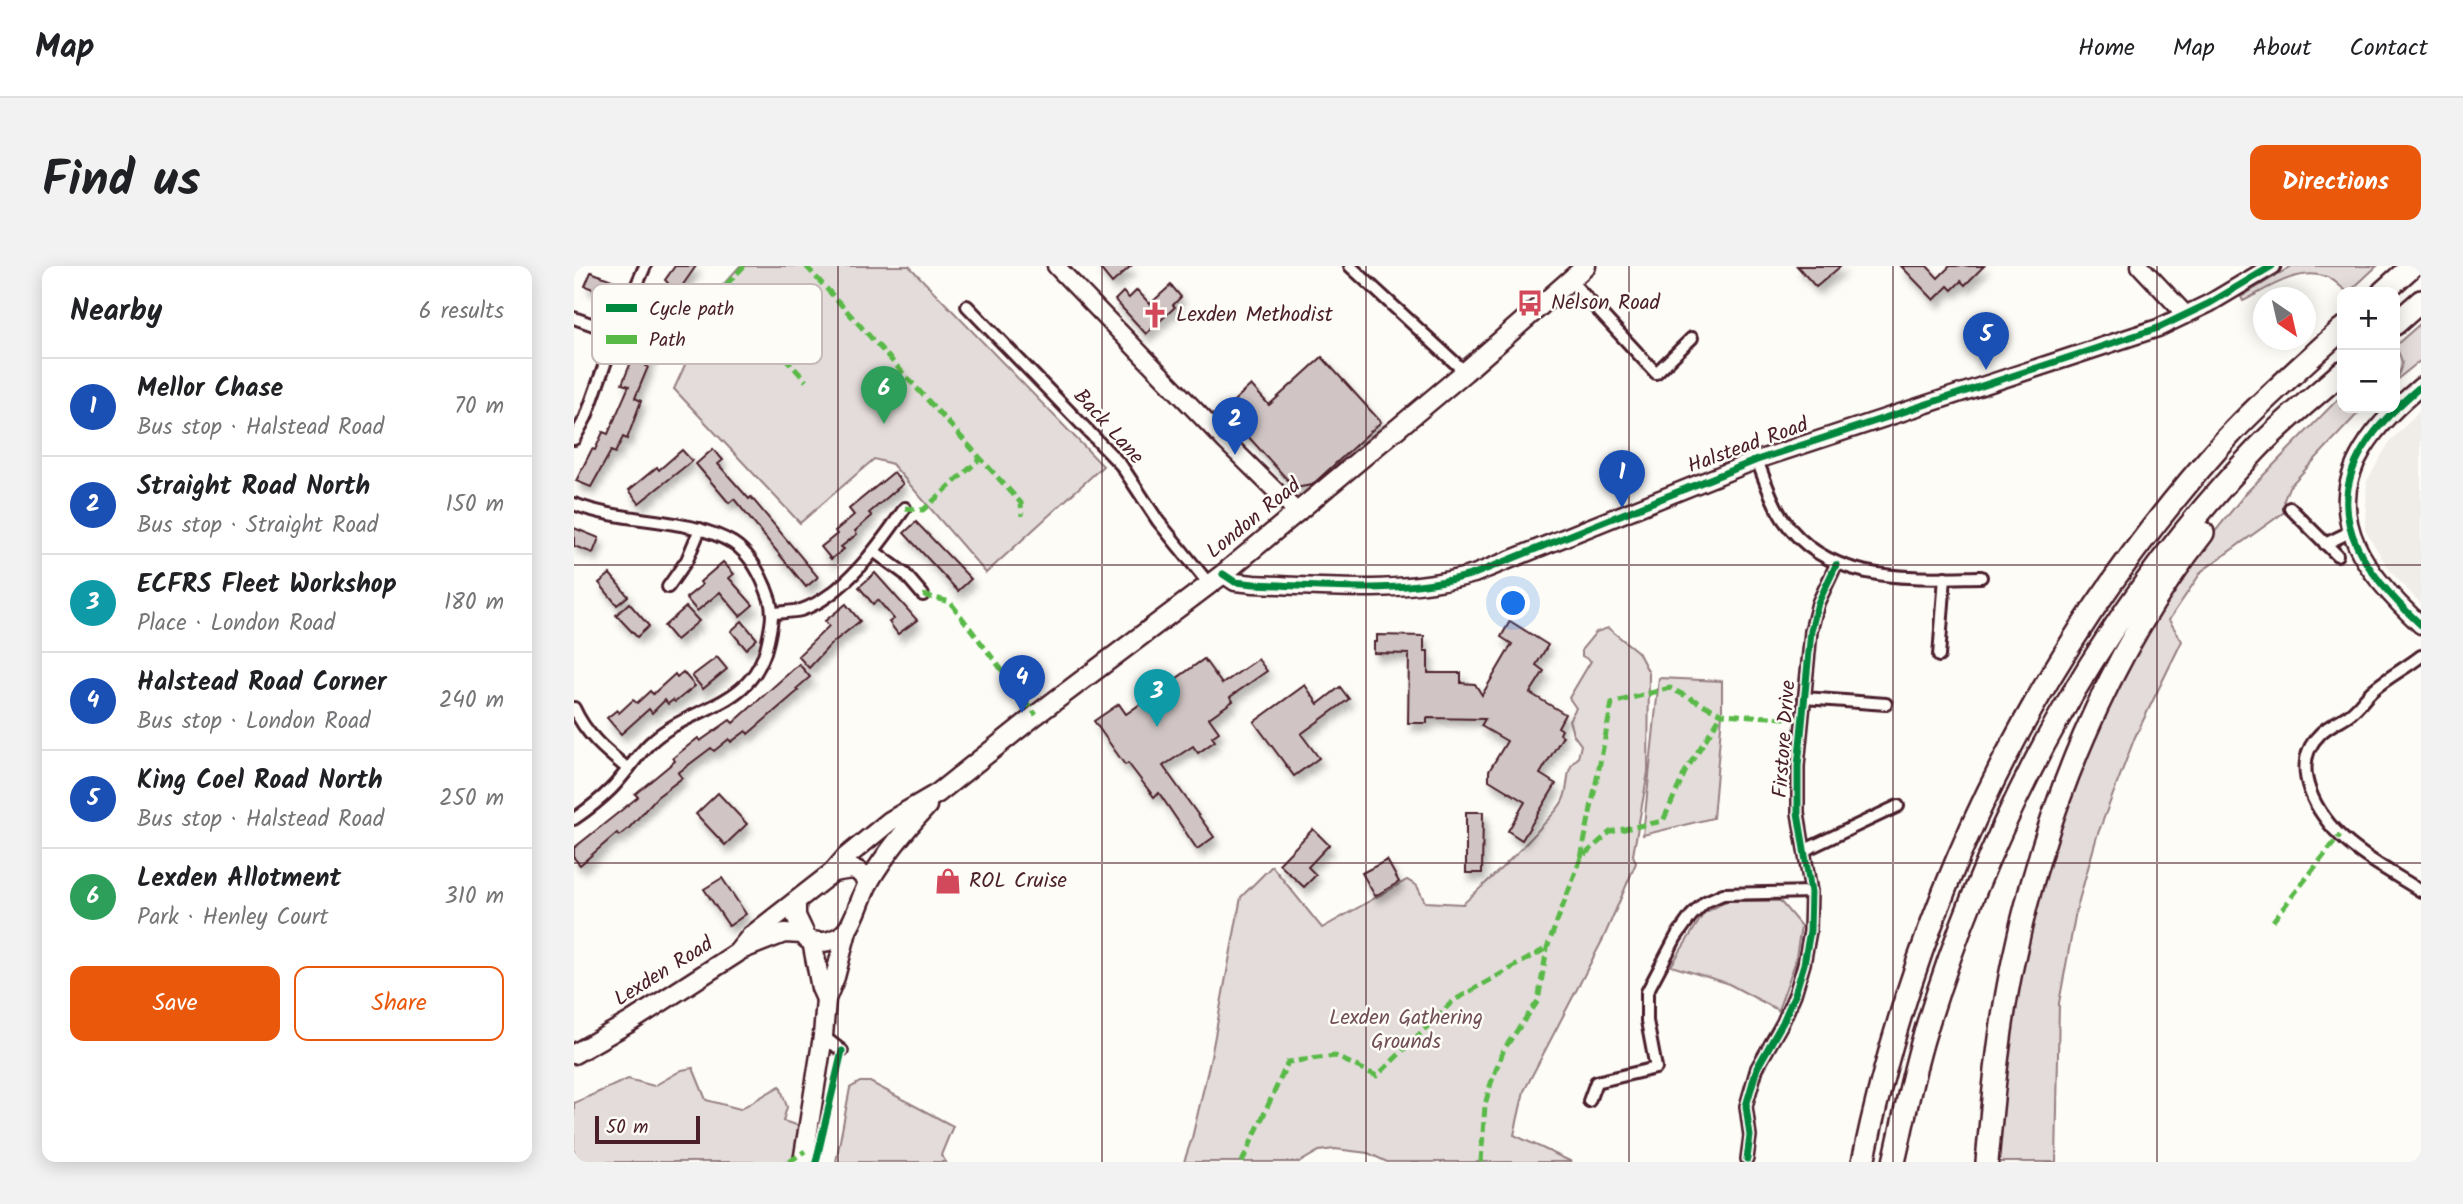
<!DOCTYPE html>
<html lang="en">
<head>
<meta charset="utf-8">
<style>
	body { margin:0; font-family:Kalam,sans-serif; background:#f2f2f2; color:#202124 }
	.controls { position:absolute; right:21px; top:21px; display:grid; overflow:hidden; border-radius:14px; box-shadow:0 4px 18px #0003 }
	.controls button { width:63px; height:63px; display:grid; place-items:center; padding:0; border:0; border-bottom:2px solid #e0e0e0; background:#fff; color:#202124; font:35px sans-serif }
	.compass { position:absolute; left:1679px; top:21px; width:63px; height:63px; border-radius:50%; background:#fff; box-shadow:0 4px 18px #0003; rotate:146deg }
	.scale { position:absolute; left:21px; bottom:18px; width:105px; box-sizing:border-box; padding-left:7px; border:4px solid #4a1f2b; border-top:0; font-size:19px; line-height:24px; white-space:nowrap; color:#4a1f2b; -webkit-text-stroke:5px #fdfcf7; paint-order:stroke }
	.you { position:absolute; left:940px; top:338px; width:24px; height:24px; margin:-18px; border:5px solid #fff; border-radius:50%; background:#1a73e8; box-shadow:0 0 0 10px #1a73e833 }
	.badge { display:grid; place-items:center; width:46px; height:46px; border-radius:50%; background:#ea580c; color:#fff; font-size:23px; font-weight:700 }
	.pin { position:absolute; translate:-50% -58px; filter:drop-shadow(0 2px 4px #0008) }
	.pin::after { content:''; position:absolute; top:37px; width:24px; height:21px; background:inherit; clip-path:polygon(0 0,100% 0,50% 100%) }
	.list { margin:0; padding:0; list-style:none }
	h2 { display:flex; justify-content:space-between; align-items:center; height:91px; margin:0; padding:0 28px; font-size:30px }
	h2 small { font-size:23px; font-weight:400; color:#757577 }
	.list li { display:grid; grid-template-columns:46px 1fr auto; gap:21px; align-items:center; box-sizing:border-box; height:98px; padding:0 28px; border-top:2px solid #e0e0e0 }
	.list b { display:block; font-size:26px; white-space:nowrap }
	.list p { margin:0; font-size:23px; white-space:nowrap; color:#757577 }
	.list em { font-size:23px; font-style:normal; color:#757577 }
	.actions { display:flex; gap:14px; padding:21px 28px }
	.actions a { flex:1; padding:16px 0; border:2px solid #ea580c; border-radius:14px; text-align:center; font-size:24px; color:#ea580c }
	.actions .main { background:#ea580c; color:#fff }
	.map { position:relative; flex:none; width:1847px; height:896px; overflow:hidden; border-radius:14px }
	header { display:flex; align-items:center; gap:42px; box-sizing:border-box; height:98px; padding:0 35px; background:#fff; border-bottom:2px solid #e0e0e0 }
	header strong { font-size:33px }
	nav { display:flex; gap:38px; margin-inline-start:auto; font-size:24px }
	.intro { display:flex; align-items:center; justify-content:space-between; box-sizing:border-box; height:168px; padding:0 42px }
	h1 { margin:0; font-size:49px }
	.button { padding:18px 32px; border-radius:14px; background:#ea580c; color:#fff; font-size:24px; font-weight:700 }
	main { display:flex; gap:42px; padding:0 42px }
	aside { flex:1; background:#fff; border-radius:14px; box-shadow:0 4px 18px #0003 }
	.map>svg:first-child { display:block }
	.built { fill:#f0ece8 }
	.green { fill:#e3dcda; stroke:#967e82; stroke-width:2 }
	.building { fill:#d0c5c4; stroke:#4a1f2b; stroke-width:2; filter:url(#shadow) }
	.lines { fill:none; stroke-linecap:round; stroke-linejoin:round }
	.street-casing { stroke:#4a1f2b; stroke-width:16 }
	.secondary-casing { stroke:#4a1f2b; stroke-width:21 }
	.primary-casing { stroke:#4a1f2b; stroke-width:23 }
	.highway-casing { stroke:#4a1f2b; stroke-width:26 }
	.street { stroke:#fdfcf7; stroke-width:10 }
	.secondary { stroke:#fdfcf7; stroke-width:16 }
	.primary { stroke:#fdfcf7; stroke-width:18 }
	.highway { stroke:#fdfcf7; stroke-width:21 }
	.quiet { stroke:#58b947; stroke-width:5; stroke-dasharray:10 5; stroke-linecap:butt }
	.cycleway-casing { stroke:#fdfcf7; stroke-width:11 }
	.cycleway { stroke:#00873e; stroke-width:7 }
	.grid { fill:none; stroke:#4a1f2b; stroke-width:2; stroke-opacity:0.55 }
	.labels { text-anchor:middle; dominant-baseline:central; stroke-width:5; stroke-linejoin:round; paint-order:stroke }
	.poi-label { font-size:21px; fill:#4a1f2b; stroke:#fdfcf7; text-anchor:start }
	.street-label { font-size:21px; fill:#4a1f2b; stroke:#fdfcf7 }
	.park-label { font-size:21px; fill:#704e57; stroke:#fdfcf7 }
	.key { fill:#fdfcf7; stroke:#c7baba; stroke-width:2 }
	.key-label { font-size:19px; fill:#4a1f2b }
</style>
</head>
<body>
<header>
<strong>Map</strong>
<nav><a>Home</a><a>Map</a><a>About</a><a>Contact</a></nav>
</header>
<div class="intro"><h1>Find us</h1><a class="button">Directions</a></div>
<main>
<aside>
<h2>Nearby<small>6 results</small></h2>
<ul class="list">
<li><span class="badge" style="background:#1a4fb4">1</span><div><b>Mellor Chase</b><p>Bus stop · Halstead Road</p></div><em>70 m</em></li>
<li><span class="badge" style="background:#1a4fb4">2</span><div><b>Straight Road North</b><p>Bus stop · Straight Road</p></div><em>150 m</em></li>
<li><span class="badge" style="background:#0f9aa8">3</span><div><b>ECFRS Fleet Workshop</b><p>Place · London Road</p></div><em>180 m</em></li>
<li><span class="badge" style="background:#1a4fb4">4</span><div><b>Halstead Road Corner</b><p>Bus stop · London Road</p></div><em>240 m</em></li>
<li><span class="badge" style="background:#1a4fb4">5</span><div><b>King Coel Road North</b><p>Bus stop · Halstead Road</p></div><em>250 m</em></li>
<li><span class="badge" style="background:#2e9e5b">6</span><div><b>Lexden Allotment</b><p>Park · Henley Court</p></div><em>310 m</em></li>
</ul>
<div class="actions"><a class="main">Save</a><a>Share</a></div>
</aside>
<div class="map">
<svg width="1847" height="896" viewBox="0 0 1847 896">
	<defs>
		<filter id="shadow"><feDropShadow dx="4" dy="7" stdDeviation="3.5" flood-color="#0004"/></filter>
	</defs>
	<rect width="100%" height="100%" fill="#fdfcf7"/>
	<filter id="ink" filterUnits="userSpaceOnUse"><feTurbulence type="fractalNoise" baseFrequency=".0143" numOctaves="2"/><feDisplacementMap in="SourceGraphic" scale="14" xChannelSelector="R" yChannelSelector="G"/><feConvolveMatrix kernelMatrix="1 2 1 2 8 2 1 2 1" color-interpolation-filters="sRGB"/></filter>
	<g filter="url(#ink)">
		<path class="built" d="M1847,144v194l-31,-33 -25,-41 2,-49 23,-40z"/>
		<g class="green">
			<path d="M166,0h169l194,200 -117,107 -94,-109 -18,-5 -74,64 -126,-134 46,-101z"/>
			<path d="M1718,0h85l-28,26c-8,-3 -13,-12 -22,-15 -28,-11 -60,12 -84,24l-2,-4z"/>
			<path d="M1847,57v37l-26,21c8,-16 10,-17 0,-35z"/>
			<path d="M1768,129v13h21l-74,79 -5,13 3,10 -85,61 -33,49 13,21 -47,96 -38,99 -21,75 -17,92 -3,159h-65l41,-268 81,-209 92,-141 41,-51z"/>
			<path d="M1034,362l30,24 11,21 -1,99 -15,83 3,8 -32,74 -80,154 -10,44 58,27h-185l-19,-9 -33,-4 -16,2 -19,11h-116l8,-24 19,-81 30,-160 31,-31 50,62 85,-48 10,6 8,16 38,2c27,-25 54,-49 78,-77 7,-8 16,-16 21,-25 9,-15 1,-33 16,-44l3,-13 -8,-11 -4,-14 7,-12 -7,-10 22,-37 -9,-5v-7l14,-17z"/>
			<path d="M1085,412l63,3v33l-9,104 -70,17z"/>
			<path d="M1153,635h53l21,25 -6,37 -17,47 -51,-27 -56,-17 33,-53z"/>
			<path d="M119,802l13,32 34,9 40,-23 7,21 -4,14 17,5 -8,36h-218v-59l54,-24 26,7 28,-16z"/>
			<path d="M286,816h10l83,44 -12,29 5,7h-110l14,-74z"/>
		</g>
		<g class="building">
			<path d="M101,0h21l-21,30 4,2 -17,31 -16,37 2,1 -13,31 6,3 -14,38 -4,-2 -8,16 -4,-2 -20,36 -15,-6 16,-32 3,1 8,-18 5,2 21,-48 -7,-2 30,-73 16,-28 -3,-3z"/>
			<path d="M524,0h33l-19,17z"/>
			<path d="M1223,0h44l-25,21z"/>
			<path d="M1327,0h26l11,12 12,-12h34l-19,19 -4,-4 -9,9 -4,-4 -14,14z"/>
			<path d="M17,6l26,10 -6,14 -26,-10z"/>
			<path d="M597,19l10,12 -8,8 2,2 -29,27 -31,-34 8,-8 6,6 8,-8 13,14z"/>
			<path d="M748,91l59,65 -69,63 -17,3 -71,-78 27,-25 18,20z"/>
			<path d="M139,183l10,11 -5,4 31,35 2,-2 67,80 -12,10 -72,-88 -5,4 -33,-39z"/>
			<path d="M108,184l10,11 -53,42 -10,-13 28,-23 2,3z"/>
			<path d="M320,206l9,12 -34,29 3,3 -17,15 2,3 -16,13 3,2 -13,10 -10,-12 16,-13 -2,-3 19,-16 -5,-6z"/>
			<path d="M342,256l55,57 -13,12 -54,-58z"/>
			<path d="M0,262l25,10 -6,15 -19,-7z"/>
			<path d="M149,296l11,12 -5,4 24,27 -13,11 -20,-24 -23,19 -11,-13 16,-13 -2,-3z"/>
			<path d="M301,307l42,47 -19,14 -9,-12 5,-3 -16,-19 -5,4 -14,-17z"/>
			<path d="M36,308l18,22 -11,9 -18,-22z"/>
			<path d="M55,337l20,23 -12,11 -21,-22z"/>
			<path d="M272,338l14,17 -29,23 -22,24 -11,-12 31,-30 -4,-5z"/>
			<path d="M112,341l13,14 -23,19 -12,-14z"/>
			<path d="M168,355l15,18 -11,10 -15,-18z"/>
			<path d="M936,355l38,24 -12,20 8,6 -14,22 35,21 -7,13 4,3 -2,4 3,2 -23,38 16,10 -34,56 -14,-9 17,-29 -36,-22v-9l18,-30 -26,-15 4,-7 -58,-1v5h-19l1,-69 -35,-1v-11h3v-7l47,1v15h4v22h33v10l14,1 7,11 30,-51 -11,-7z"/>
			<path d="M143,391l10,12 -24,20 -11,-13z"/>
			<path d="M630,393l18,25 36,-25 9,12 -37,26 3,4 -24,17 10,14 -7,5 3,4 -17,12 -5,-7 -30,20 51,71 -17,12 -38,-56 -5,4 -26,-34 -3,2 -31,-44 25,-17 7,10z"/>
			<path d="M225,398l11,13 -14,12 2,2 -50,43 -2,-3 -15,11 -2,-3 -15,12 -3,-3 -33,25 4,5 -25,19 -28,31 -10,8 -2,-3 -37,32 -6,-7v-10l64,-51 -3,-3 40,-33 -2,-3 25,-20 2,3 30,-21 3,3z"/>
			<path d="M109,406l12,14 -20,16 -2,-2 -5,4 -3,-4 -13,13 -3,-4 -28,25 -14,-16 10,-8 2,3 14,-13 4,3 13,-12 3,3 22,-20 2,3z"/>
			<path d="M731,419l13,19 22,-17 9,12 -48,35 18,24 -25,18 -40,-54z"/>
			<path d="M144,527l29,31 -22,21 -29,-31z"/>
			<path d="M892,546h17l-1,61h-16z"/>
			<path d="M739,563l16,16 -21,22 8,8 -12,12 -25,-23z"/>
			<path d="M813,594l12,22 -24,14 -13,-23z"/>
			<path d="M148,612l24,36 -17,12 -25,-37z"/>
		</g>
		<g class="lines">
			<g class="street-casing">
				<g id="street">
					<path d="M776,0l115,106"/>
					<path d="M996,14l86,93 36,-35"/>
					<path d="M393,40l154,159 37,56 51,63"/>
					<path d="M0,52l42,15"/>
					<path d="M0,173l12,-22 30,-84 29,-67"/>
					<path d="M1183,194c8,20 14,41 26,59 45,66 128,59 198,58"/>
					<path d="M0,238c50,20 113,12 159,39 19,12 30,36 37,57 4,15 1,26 -2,41 -14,69 -78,63 -119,103 -14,14 -24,31 -38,45 -11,11 -24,21 -37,30"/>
					<path d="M1716,242l47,47"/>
					<path d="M1751,278l25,-12"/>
					<path d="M301,286l30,22 18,21"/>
					<path d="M94,321l19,-27 13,-31"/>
					<path d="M200,347c8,-1 18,-1 27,-3 43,-14 79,-66 104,-102"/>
					<path d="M1365,390l6,-79"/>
					<path d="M1847,390c-15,12 -33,21 -48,34 -8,7 -13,16 -22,23 -10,8 -23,12 -31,21 -33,32 -3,82 25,106 22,20 51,35 76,51"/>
					<path d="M1230,432l82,6"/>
					<path d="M0,442c12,27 32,43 54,61"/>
					<path d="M1231,584l93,-44"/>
					<path d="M249,770l19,15"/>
					<path d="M1015,835l7,-19 60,-14 -9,-47v-29l29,-55 15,-21 14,-14 18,-8 88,-2"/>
					<path d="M1173,893l3,-23 -4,-30 11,-38 26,-46 12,-28 9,-30 6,-33 1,-39 -13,-79v-47l13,-135 7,-28 18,-38"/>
				</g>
			</g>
			<g class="secondary-casing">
				<g id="secondary">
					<path d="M482,0l168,174 74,73"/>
					<path d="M1566,0l46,49"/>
					<path d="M1847,120c-21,18 -43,38 -58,63 -43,70 7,129 58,176"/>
					<path d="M649,308l12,8 19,2c74,3 148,11 220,-10l283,-114 401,-132 52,-25 62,-37"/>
				</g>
			</g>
			<g class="primary-casing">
				<g id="primary">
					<path d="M259,606l13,-15 44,-36 48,-28 98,-78 187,-141 242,-202 121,-106"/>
					<path d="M222,636v14l11,23c12,6 31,3 40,-9 10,-14 14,-35 23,-50 16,-27 36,-51 57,-74"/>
					<path d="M238,675l9,47 5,11"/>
					<path d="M169,683l41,-16 19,1"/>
					<path d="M0,788l56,-32 107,-69 14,-17 82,-64 19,-3 6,2 11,11"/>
					<path d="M229,896l20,-126 3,-37 9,-22 12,-46"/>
				</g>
			</g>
			<g class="highway-casing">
				<g id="highway">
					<path d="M1809,26l29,-26"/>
					<path d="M1821,58l26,-23"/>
					<path d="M1289,896c57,-274 177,-516 364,-724 36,-39 76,-73 115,-109"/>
					<path d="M1320,896c10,-43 18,-87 31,-129 65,-215 175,-420 331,-583 26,-28 58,-53 86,-78"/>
					<path d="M1413,896c6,-66 12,-135 26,-200 31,-150 95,-309 190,-429"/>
				</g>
			</g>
			<use href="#street" class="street"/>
			<use href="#secondary" class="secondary"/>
			<use href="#primary" class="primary"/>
			<use href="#highway" class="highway"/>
			<g class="quiet">
				<path d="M170,0l-18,19 3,10 77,86"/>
				<path d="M232,0l215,237 1,13"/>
				<path d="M331,242l18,2 57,-51"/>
				<path d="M349,329l27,7 86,113"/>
				<path d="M1007,592l31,-155 58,-15 52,26 79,5"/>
				<path d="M1699,655l67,-86"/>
				<path d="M215,896l16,-11"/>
				<path d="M668,896l46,-100 47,-6 42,20 76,-75 94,-53"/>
				<path d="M907,896l4,-57 6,-22 13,-34 34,-48 9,-53 34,-90 29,-26 53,-11 23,-51 36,-56"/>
			</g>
			<g class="cycleway-casing">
				<g id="cycleway">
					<path d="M1847,120c-21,18 -43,38 -58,63 -43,70 7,129 58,176"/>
					<path d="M649,308l12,8 19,2c74,3 148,11 220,-10l283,-114 401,-132 52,-25 62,-37"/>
					<path d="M1173,893l3,-23 -4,-30 11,-38 26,-46 12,-28 9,-30 6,-33 1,-39 -13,-79v-47l13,-135 7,-28 18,-38"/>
					<path d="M242,896l26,-111"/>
				</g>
			</g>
			<use href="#cycleway" class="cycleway"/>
		</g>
	</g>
	<path class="grid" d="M264,0v896M528,0v896M792,0v896M1055,0v896M1319,0v896M1583,0v896M0,299h1847M0,597h1847"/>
	<defs>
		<g id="bus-bare" transform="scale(2.1)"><path d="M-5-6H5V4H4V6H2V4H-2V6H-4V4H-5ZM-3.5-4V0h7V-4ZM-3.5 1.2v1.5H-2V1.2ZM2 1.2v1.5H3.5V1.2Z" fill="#d1495b" stroke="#fdfcf7" stroke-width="2.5" paint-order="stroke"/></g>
		<g id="church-bare" transform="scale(2.1)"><path d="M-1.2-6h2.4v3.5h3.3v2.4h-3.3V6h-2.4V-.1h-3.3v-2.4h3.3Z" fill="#d1495b" stroke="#fdfcf7" stroke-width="2.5" paint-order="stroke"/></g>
		<g id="shop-bare" transform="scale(2.1)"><path d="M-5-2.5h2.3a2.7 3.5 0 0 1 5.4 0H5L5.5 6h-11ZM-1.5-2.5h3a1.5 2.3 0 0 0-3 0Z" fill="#d1495b" stroke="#fdfcf7" stroke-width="2.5" paint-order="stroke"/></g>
	</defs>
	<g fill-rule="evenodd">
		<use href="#bus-bare" x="956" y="37"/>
		<use href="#church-bare" x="581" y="49"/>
		<use href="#shop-bare" x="374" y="615"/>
	</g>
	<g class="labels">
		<g class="poi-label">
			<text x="977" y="37">Nelson Road</text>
			<text x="602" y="49">Lexden Methodist</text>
			<text x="395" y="615">ROL Cruise</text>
		</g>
		<g class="street-label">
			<text transform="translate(534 161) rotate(48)">Back Lane</text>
			<text transform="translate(1174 180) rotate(-20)">Halstead Road</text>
			<text transform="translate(680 253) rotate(-39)">London Road</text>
			<text transform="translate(1211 473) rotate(-86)">Firstore Drive</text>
			<text transform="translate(90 706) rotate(-32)">Lexden Road</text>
		</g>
		<g class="park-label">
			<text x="832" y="752">Lexden Gathering<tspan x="832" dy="24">Grounds</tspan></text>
		</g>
	</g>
	<rect x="18" y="18" width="230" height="80" rx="10" class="key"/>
	<rect x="32" y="38" width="31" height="8" fill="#00873e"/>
	<rect x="32" y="69" width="31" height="9" fill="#58b947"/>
	<g class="key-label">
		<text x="75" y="49">Cycle path</text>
		<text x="75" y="80">Path</text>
	</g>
</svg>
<div class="controls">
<button>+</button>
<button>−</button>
</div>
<svg class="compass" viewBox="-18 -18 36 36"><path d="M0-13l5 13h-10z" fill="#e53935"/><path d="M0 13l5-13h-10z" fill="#757577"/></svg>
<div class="scale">50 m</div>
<div class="you"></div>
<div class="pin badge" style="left:1048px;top:242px;background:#1a4fb4">1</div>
<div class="pin badge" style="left:661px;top:189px;background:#1a4fb4">2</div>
<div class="pin badge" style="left:583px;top:461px;background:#0f9aa8">3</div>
<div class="pin badge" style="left:448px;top:447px;background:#1a4fb4">4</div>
<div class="pin badge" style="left:1412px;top:104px;background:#1a4fb4">5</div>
<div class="pin badge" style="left:310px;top:158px;background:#2e9e5b">6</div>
</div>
</main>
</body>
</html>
